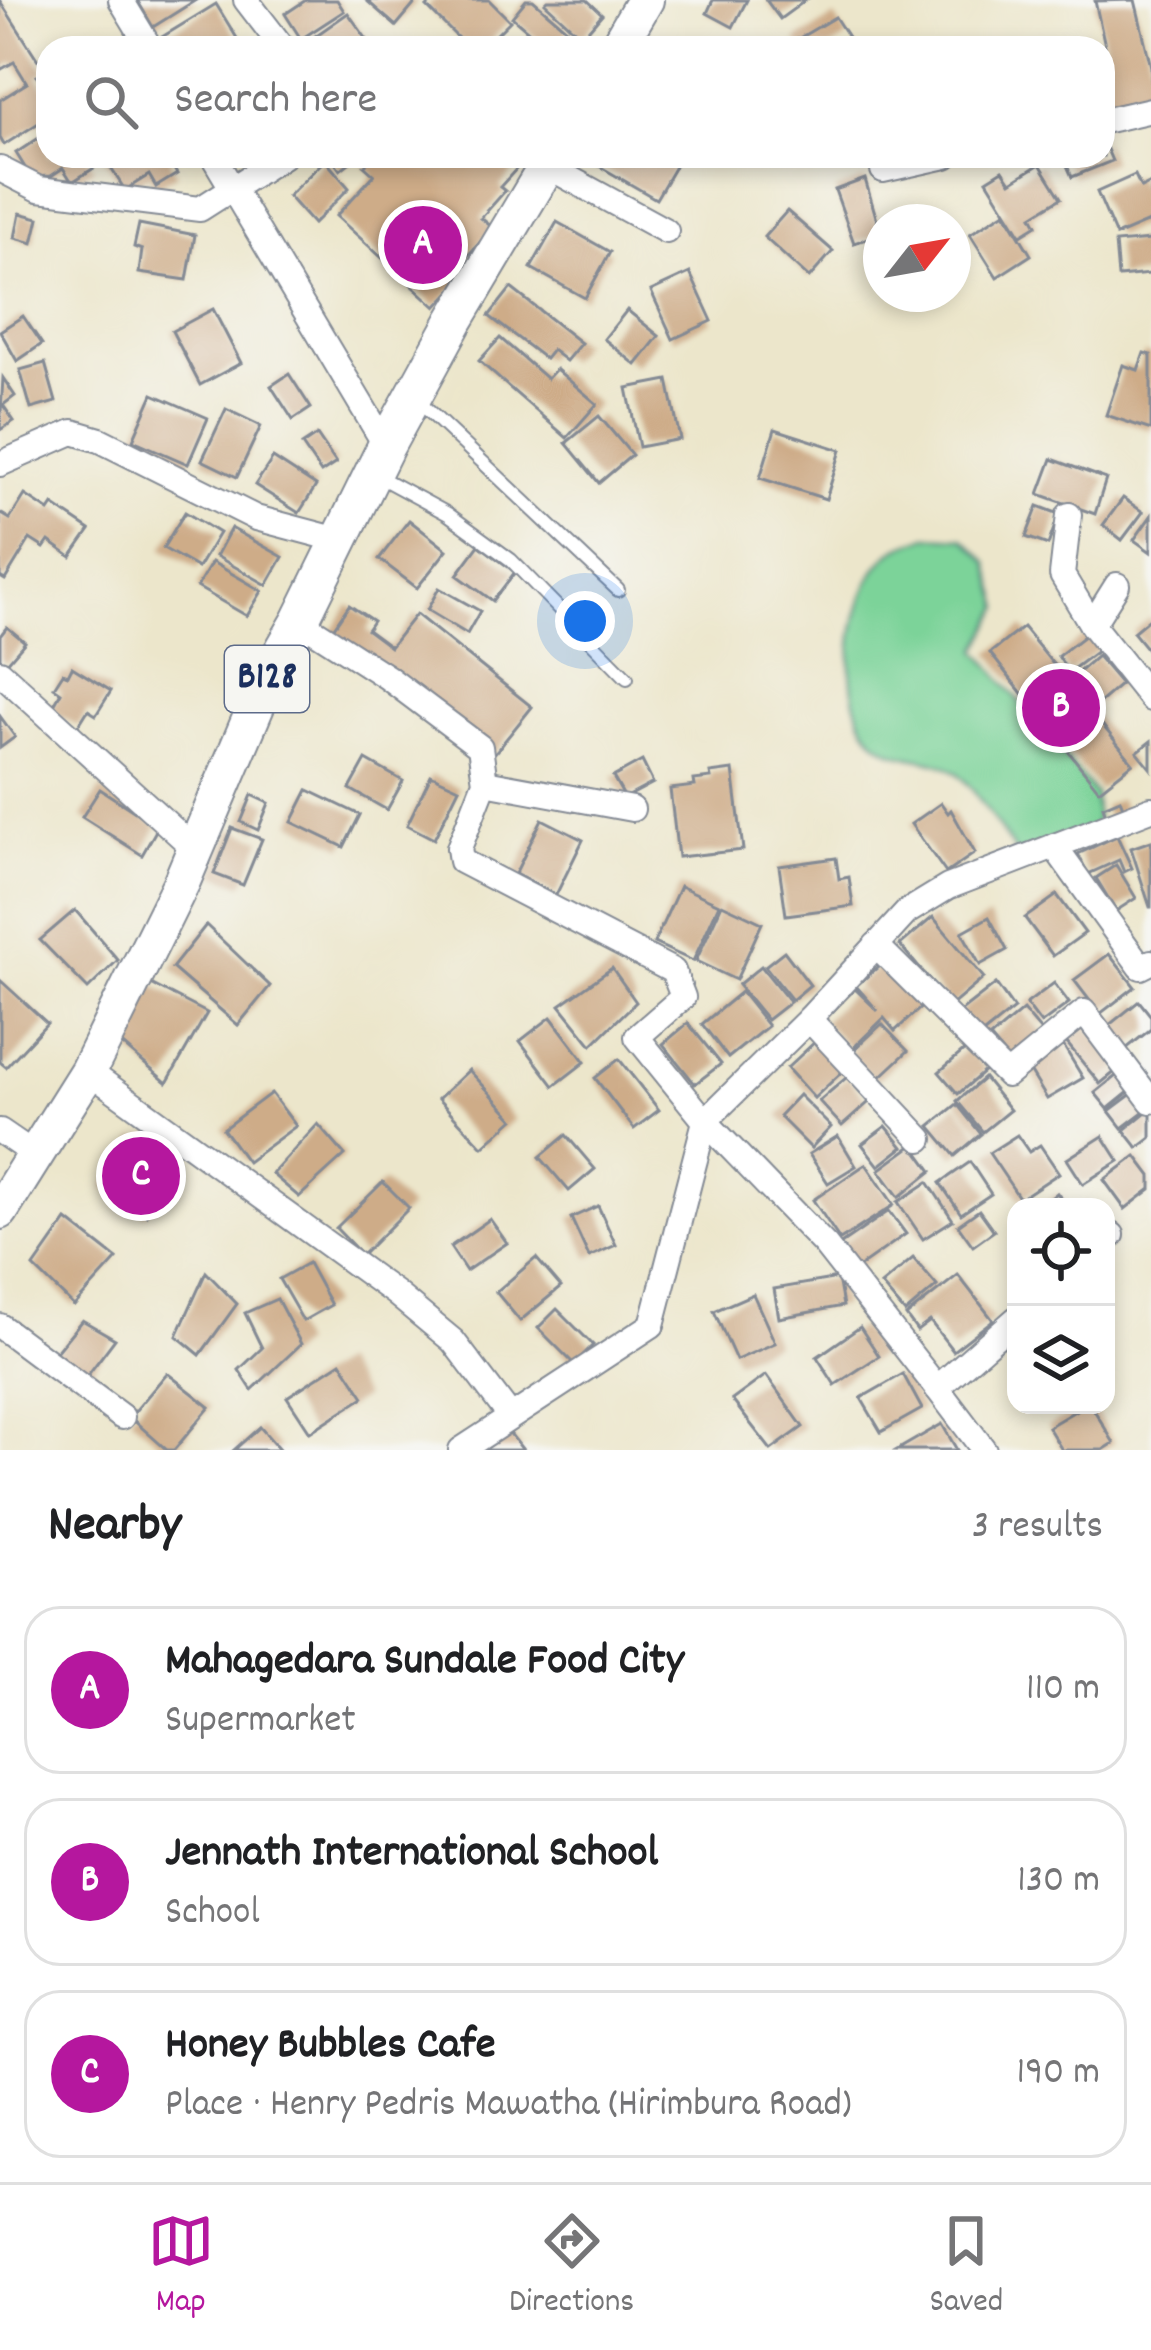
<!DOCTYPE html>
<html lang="en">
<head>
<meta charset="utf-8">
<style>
	body { margin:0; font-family:Dekko,sans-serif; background:#f2f2f2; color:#202124 }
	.controls { position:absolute; right:36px; bottom:36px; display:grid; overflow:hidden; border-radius:24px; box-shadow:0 6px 18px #0003 }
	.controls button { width:108px; height:108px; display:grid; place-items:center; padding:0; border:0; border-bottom:3px solid #e0e0e0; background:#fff; color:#202124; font:60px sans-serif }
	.compass { position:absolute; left:863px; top:204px; width:108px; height:108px; border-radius:50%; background:#fff; box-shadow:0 6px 18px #0003; rotate:59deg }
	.you { position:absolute; left:585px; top:621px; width:42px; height:42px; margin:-30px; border:9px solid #fff; border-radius:50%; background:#1a73e8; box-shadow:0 0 0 18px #1a73e833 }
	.badge { display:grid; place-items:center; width:78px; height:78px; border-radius:50%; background:#b5179e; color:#fff; font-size:39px; font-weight:700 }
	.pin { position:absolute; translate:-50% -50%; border:6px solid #fff; box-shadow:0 3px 12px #0006 }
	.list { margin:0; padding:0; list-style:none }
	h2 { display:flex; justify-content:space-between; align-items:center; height:156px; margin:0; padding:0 48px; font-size:51px }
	h2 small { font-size:39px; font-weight:400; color:#757577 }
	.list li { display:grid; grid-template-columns:78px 1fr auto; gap:36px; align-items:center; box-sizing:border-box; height:168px; margin:0 24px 24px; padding:0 24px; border:3px solid #e0e0e0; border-radius:36px }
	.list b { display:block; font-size:45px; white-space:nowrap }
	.list p { margin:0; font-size:39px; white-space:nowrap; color:#757577 }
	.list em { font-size:39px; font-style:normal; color:#757577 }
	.icon { flex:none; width:66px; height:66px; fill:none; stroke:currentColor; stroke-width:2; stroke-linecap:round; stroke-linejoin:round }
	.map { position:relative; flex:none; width:1151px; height:1450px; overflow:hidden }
	.search { position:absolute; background:#fff; box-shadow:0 6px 18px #0003; left:36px; right:36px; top:36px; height:132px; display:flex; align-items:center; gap:30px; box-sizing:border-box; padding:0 42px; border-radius:36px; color:#757577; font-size:45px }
	.sheet { height:732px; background:#fff }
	nav { display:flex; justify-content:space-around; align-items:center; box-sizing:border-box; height:168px; border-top:3px solid #e0e0e0; background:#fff; font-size:33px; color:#757577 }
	nav a { display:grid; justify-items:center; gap:6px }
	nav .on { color:#b5179e }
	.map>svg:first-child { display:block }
	.green { fill:#7bd399; stroke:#4b817c; stroke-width:3 }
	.building { fill:#ceac88 }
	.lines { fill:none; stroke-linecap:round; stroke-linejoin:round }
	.service-casing { stroke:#848a94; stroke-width:16 }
	.minor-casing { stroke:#848a94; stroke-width:28 }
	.primary-casing { stroke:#848a94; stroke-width:40 }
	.service { stroke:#fff; stroke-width:12 }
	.minor { stroke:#fff; stroke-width:24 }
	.primary { stroke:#fff; stroke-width:36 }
	.labels { text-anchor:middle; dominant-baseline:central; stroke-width:9; stroke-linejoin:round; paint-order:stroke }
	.shield { fill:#f6f6f2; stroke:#5d6b8a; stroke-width:3 }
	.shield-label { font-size:39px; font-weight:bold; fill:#1b2f5e }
</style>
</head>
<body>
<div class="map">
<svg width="1151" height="1450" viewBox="0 0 1151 1450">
	<rect width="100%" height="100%" fill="#f6f6f2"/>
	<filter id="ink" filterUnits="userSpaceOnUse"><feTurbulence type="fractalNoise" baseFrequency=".00833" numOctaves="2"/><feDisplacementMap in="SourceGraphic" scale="24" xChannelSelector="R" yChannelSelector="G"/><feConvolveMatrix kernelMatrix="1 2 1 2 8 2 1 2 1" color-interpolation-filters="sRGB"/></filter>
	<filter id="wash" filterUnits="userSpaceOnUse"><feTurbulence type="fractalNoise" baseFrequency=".004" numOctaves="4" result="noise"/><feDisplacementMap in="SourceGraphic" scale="48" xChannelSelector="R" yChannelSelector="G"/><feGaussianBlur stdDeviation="2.7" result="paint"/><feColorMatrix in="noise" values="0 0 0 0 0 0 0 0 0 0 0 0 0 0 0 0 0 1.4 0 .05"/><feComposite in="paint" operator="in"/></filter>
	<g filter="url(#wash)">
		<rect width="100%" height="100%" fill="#ece6cb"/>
		<path class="green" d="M927,536l36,2 25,24 13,45 -23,43 117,144 1,32 -78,29c-15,-19 -44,-69 -61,-82 -25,-20 -61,-9 -84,-35 -37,-41 -24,-143 13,-181 9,-10 28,-15 41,-21z"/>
		<g id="blocks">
			<g class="building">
				<path d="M137,0h59l-43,27z"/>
				<path d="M306,0h31l7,11 -43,28 -16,-25z"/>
				<path d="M366,0h52l-22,26z"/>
				<path d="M434,0h55l21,21 -27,27h-15l-41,-41z"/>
				<path d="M526,0h7l36,31 -15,17h-6l-36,-31z"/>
				<path d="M548,0h39l15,14 -20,23 -37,-34z"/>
				<path d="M713,0h34l-14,27 -26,-14z"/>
				<path d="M766,0h40l-26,19z"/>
				<path d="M1135,0l16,67v31l-48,10v-57l3,-1 -11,-49z"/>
				<path d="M0,1l45,70 -8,5 11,17v24l-44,28 -4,-7v-38l27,-17 -13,-21 -14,8z"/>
				<path d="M216,4l27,44h-74l-7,-11z"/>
				<path d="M348,13l25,35h-75z"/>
				<path d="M835,17l13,20 -18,11h-30l-4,-8z"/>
				<path d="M48,132v24h38l8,12 -22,14 -9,-14 -12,8 -20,1 -15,-24z"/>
				<path d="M1103,140l9,21 -40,16 -9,-21h40z"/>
				<path d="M103,156h73l-7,5 8,13 -21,13 -7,-12 -24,15z"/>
				<path d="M330,156h28l-18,14z"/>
				<path d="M374,156h154l-28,31 5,4 -24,27 12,10 -31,34 8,8 -34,37 -100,-91 38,-41 -10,-9z"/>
				<path d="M595,156h71l11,7 -21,36 -64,-37z"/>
				<path d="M325,160l24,28 -36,36 -25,-28z"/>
				<path d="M1040,164l21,34 -29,18 5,9 -16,10 -34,-55 16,-10 8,12z"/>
				<path d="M1135,175l6,13 10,-5v38l-35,15 -19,-44z"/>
				<path d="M865,179l16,55 -27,9 -19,-53z"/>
				<path d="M787,211l46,40 -24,27 -45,-41z"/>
				<path d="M1005,212l26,43 -34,22 -27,-43z"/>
				<path d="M20,213l19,5 -6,25 -18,-5z"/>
				<path d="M557,222l53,30 -25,46 -54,-30z"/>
				<path d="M139,224l56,11 -8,45 -48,-7 3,-23 -8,-3z"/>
				<path d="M1151,240v34l-33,3 -3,-34z"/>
				<path d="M690,273l22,48 -39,18 -22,-48z"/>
				<path d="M511,288l70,55 -15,18 -14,-11 -7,9 -56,-43z"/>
				<path d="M213,309l28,54 -41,22 -28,-54z"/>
				<path d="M627,310l32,26 -23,29 -32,-26z"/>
				<path d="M23,316l19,28 -25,17 -17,-30z"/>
				<path d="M500,338l47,41 9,-10 41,35 -30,34 -88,-77z"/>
				<path d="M1144,353l7,2v75l-45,-15 17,-50 15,5z"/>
				<path d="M45,363l11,39 -25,7 -11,-39z"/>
				<path d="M289,374l22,34 -18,12 -22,-34z"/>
				<path d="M3,378l12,18 -12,9 11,16 -14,9z"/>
				<path d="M668,380l12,59 -41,8 -12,-59z"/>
				<path d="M153,394l55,24 -20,46 -55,-24z"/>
				<path d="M226,409l35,17 -24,51 -35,-17z"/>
				<path d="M599,416l33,39 -33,28 -33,-40z"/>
				<path d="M775,429l66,21 -15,49 -66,-21z"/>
				<path d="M317,435l19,28 -15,10 -19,-28z"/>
				<path d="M273,458l43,28 -17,27 -44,-28z"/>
				<path d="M1052,459l54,20 -11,35 -56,-20z"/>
				<path d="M25,495l24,16 4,-6 37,25 -19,27 -22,-16 -5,7 -14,-9 -25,41 -5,-3v-64l10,6z"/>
				<path d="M1123,498l20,14 -21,28 -19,-15z"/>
				<path d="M1038,506l21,8 -11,31 -22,-8z"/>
				<path d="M185,512l34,21 -21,35 -35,-20z"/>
				<path d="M1151,516v36l-17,-12z"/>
				<path d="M409,520l38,30 -30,38 -38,-29z"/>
				<path d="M231,528l52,29 -16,28 -51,-29z"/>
				<path d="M479,545l36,27 -22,29 -36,-26z"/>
				<path d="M212,562l50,29 -15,25 -50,-29z"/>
				<path d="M439,588l41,23 -13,23 -40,-24z"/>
				<path d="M349,605l24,16 -6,9 23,17 26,-33 116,93 -38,47 -115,-91 -49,-30z"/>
				<path d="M1151,617v37l-18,-22z"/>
				<path d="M7,627l18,15 -19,22 -6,-5v-23z"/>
				<path d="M1023,627l110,136 -34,27 -109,-137z"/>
				<path d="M1089,632l12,16 -32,24 -11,-16z"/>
				<path d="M1097,656l24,28 -22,19 -24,-28z"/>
				<path d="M72,667l39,24 -15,24 -8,-5 -10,16 -27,-16 10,-18 -7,-5 9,-14 5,2z"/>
				<path d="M0,716l15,21 -15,11z"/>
				<path d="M1151,741v28l-14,-17z"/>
				<path d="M366,760l37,21 -16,29 -37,-21z"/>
				<path d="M642,761l11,22 -28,15 -12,-21z"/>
				<path d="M733,770l10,80 -65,7 -8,-68 25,-3 -1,-6 17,-2 -1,-5z"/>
				<path d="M431,775l28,13 -25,51 -27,-14z"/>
				<path d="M100,789l58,38 -16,28 -60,-38z"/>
				<path d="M308,790l52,25 -16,32 -52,-25z"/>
				<path d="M252,795l17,8 -11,27 -17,-8z"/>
				<path d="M1120,799l4,11 -17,8 -4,-12z"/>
				<path d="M941,803l7,10 3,-3 24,43 -29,20 -35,-49z"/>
				<path d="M542,819l41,21 -27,55 -41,-21z"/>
				<path d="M232,828l30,11 -19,46 -29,-11z"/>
				<path d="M1117,836l15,32 -8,4 -5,-12 -31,14 -10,-20z"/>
				<path d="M1151,841v66h-1l-19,-59z"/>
				<path d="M836,858l3,21 10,-2 4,29 -67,9 -7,-49z"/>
				<path d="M1116,865l20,33 -20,13 -20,-33z"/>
				<path d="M680,886l39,18 -26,57 -39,-18z"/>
				<path d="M1057,895l28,38 -32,23 -28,-38z"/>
				<path d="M722,904l40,19 -26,57 -40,-19z"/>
				<path d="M75,910l43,50 -30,29 -48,-49z"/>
				<path d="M933,917l51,61 -33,28 -51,-61z"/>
				<path d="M989,917l18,33 -27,15 -18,-33z"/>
				<path d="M206,925l64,61 -32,39 -66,-57z"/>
				<path d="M784,951l26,34 -18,15 -27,-34z"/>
				<path d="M1109,954l26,33 -35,27 -26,-34z"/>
				<path d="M886,960l39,44 -30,27 -11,-13 -33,32 -28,-29 32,-32 23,22 -22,-25z"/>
				<path d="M761,966l29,36 -23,18 -29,-35z"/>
				<path d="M612,968l24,34 -44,43 -32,-40z"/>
				<path d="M0,980l47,43 -41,44 -6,-5z"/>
				<path d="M1054,983l15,20 -28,21 -15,-20z"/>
				<path d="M151,984l56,29 -40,70 -49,-42z"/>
				<path d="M996,984l18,25 -35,28 -19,-25z"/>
				<path d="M741,992l27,34 -40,32 -26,-34z"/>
				<path d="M1139,1001l12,15v13l-25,20 -18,-23z"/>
				<path d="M1023,1010l23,27 -33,28 -23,-27z"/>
				<path d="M551,1017l34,45 -31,24 -34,-45z"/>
				<path d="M688,1023l33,41 -26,20 -32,-40z"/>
				<path d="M882,1024l26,27 -32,30 -26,-27z"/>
				<path d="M1087,1025l34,42 -21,17 -34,-42z"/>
				<path d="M816,1041l27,30 -29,27 -27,-30z"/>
				<path d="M1063,1045l20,33 -36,21 -20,-33z"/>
				<path d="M967,1048l19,22 -28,24 -19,-22z"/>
				<path d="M619,1059l40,51 -25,19 -39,-51z"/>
				<path d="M469,1070l45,49 -31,28 -45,-48z"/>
				<path d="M1122,1071l13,16 -27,22 -13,-16z"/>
				<path d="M847,1077l22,25 -27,24 -23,-25z"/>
				<path d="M984,1078l26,32 -27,22 -26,-31z"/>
				<path d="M1141,1087l10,19 -29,22 -13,-17z"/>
				<path d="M271,1093l25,33 -49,36 -24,-33z"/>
				<path d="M799,1095l32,32 -20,21 -32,-32z"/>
				<path d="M957,1104l24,30 -26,22 -25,-30z"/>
				<path d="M1151,1108v30l-13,10 -14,-18z"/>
				<path d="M318,1124l27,31 -46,42 -27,-23z"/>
				<path d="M886,1126l17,21 -24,19 -17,-22z"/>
				<path d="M566,1135l29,34 -26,22 -29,-34z"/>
				<path d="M1017,1135l12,17 11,-7 19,28 -39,26 -31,-46z"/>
				<path d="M838,1136l18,30 -28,17 -19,-29z"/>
				<path d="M1103,1136l16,25 -36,23 -16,-25z"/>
				<path d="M136,1138l42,27 -32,50 -42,-28z"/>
				<path d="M913,1145l19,26 -33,26 -20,-27z"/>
				<path d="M1136,1156l15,20v13l-26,20 -21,-29z"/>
				<path d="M970,1162l21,32 -30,20 -21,-31z"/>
				<path d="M866,1164l28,41 -54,35 -27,-40z"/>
				<path d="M383,1182l26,26 -47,47 -26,-27z"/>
				<path d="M928,1182l25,38 -30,19 -25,-37z"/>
				<path d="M1057,1193l11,14h-28z"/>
				<path d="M598,1206l18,39 -27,12 -18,-39z"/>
				<path d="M979,1210l15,21 -21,15 -15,-21z"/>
				<path d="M889,1211l17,23 -51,36 -17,-24z"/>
				<path d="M490,1219l17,24 -41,28 -16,-24z"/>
				<path d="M67,1220l50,39 -43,47 -40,-39z"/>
				<path d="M536,1258l25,29 -41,34 -24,-29z"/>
				<path d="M913,1258l24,28 -32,27 -24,-28z"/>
				<path d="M308,1263l23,42 -28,16 -24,-42z"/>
				<path d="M206,1272l31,32 -37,51 -23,-19z"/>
				<path d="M958,1275l35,45 -40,31 -23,-30 -13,10 -11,-15z"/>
				<path d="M838,1278l5,28 -64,12 -5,-29z"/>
				<path d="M753,1294l22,49 -39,17 -22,-49z"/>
				<path d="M277,1299l24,45 -49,46 -13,-20 23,-22 -17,-35z"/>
				<path d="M557,1309l36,36 -19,19 -36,-36z"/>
				<path d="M82,1320l33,19 -31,41 -33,-22z"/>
				<path d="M860,1327l19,29 -44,29 -18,-28z"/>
				<path d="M1016,1331v36l-15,-28z"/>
				<path d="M341,1362l23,35 -54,35 -23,-35z"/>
				<path d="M167,1373l43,34 -36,43h-7l-37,-33z"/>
				<path d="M903,1374l19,35 -41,23 -20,-34z"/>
				<path d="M766,1375l37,52 -32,23 -39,-50z"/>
				<path d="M1085,1405h6l23,38 -11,7h-41l-14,-23z"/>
				<path d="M942,1424l15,26h-60z"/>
				<path d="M260,1427l20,23h-46z"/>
				<path d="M508,1431l15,19h-39z"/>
			</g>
		</g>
	</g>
	<g filter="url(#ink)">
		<use href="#blocks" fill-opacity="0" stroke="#848a94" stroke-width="3"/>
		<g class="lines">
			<g class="service-casing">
				<g id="service">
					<path d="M418,401l200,189"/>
					<path d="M374,474l74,40 63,46 116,118"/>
				</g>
			</g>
			<g class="minor-casing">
				<g id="minor">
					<path d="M121,0l29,48"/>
					<path d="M246,0l37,48"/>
					<path d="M1103,121l48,-11"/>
					<path d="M213,156l173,290"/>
					<path d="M547,166l119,65"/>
					<path d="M0,169l39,20 161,20 83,-53"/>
					<path d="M883,170l63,-14"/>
					<path d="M0,464l73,-32 27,8 156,78 83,22"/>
					<path d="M1069,515l-7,60 30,50"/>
					<path d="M1117,585l-25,40 59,74"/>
					<path d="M300,621l87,56 93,70 5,35 -26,66 2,13 212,110 10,26 -46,40 68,84 -53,204 -191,125"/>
					<path d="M0,672l195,177"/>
					<path d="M485,782l147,27"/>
					<path d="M1054,846l87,121 10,-5"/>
					<path d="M876,945l131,130 77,-63 67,89"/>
					<path d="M809,1019l112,120"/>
					<path d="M88,1071l307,222 58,48 57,75"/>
					<path d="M0,1131l35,24"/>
					<path d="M1106,1241l6,-6"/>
					<path d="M1016,1319l-79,69 -112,-143 -120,-124 104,-102 98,-107 41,-25 203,-78"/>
					<path d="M0,1326l122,91"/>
					<path d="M937,1388l47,62"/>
				</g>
			</g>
			<g class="primary-casing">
				<g id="primary">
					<path d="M617,48l28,-48"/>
					<path d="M0,1211l88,-140 94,-190 88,-208 30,-52 86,-175 69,-126 98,-164"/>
				</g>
			</g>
			<use href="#service" class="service"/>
			<use href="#minor" class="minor"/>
			<use href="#primary" class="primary"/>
		</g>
	</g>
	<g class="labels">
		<rect class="shield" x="225" y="646" width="84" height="66" rx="9"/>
		<g class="shield-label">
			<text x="267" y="679">B128</text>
		</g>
	</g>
</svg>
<div class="controls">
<button><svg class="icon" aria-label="locate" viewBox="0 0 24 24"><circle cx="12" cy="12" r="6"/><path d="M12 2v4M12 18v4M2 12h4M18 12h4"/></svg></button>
<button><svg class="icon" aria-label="layers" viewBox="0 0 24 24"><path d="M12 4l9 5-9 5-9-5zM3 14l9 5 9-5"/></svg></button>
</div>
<svg class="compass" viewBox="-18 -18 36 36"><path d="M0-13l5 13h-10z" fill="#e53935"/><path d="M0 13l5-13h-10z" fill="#757577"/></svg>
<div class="you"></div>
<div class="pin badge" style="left:423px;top:245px">A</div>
<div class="pin badge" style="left:1061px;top:708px">B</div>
<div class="pin badge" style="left:141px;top:1176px">C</div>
<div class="search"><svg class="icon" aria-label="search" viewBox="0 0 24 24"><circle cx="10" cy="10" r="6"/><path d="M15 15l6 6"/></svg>Search here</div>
</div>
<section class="sheet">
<h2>Nearby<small>3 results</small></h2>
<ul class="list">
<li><span class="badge">A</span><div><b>Mahagedara Sundale Food City</b><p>Supermarket</p></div><em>110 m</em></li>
<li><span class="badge">B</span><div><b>Jennath International School</b><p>School</p></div><em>130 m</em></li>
<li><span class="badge">C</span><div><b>Honey Bubbles Cafe</b><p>Place · Henry Pedris Mawatha (Hirimbura Road)</p></div><em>190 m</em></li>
</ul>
</section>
<nav>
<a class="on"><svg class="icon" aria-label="map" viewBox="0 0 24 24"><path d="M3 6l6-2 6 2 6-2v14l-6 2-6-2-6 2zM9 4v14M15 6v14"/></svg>Map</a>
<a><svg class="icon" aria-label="directions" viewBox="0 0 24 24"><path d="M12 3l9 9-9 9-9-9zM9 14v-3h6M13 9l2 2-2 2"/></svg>Directions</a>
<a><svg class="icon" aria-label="saved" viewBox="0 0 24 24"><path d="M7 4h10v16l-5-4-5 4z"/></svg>Saved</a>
</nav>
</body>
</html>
